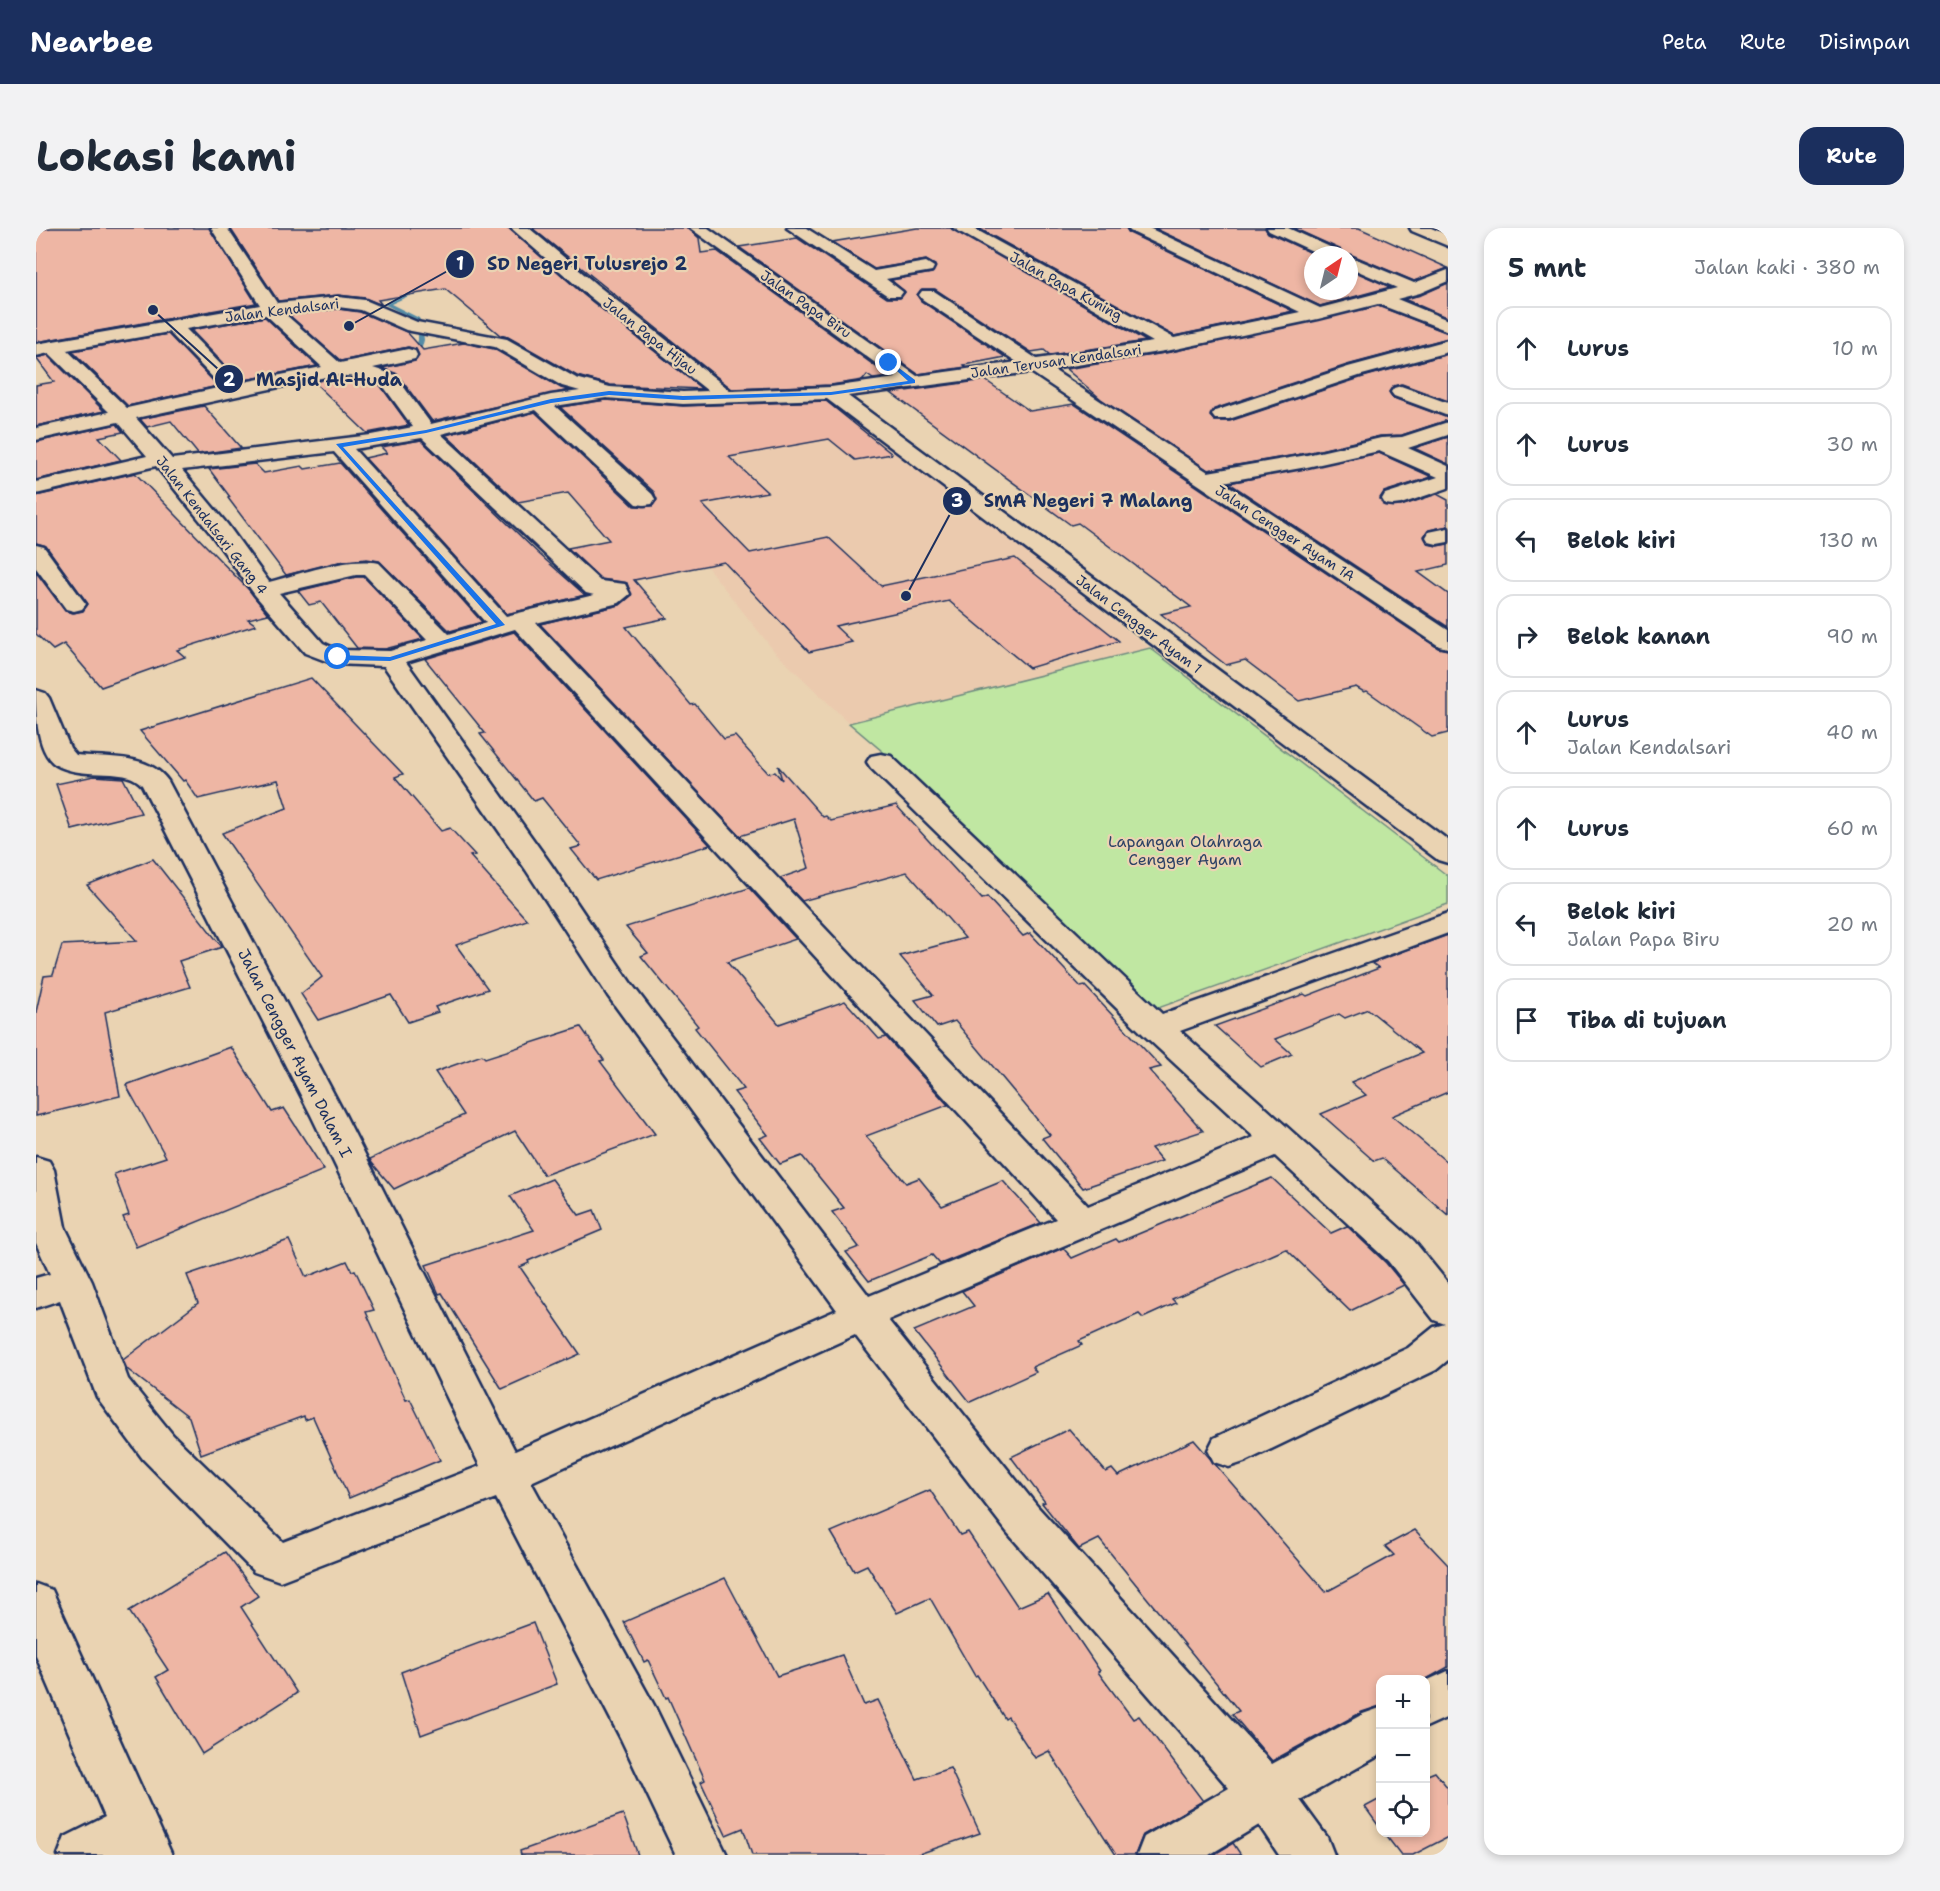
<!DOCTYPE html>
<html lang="id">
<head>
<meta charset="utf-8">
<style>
	body { margin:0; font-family:"Shantell Sans",sans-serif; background:#f2f2f3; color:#1f2937 }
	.controls { position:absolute; right:18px; bottom:18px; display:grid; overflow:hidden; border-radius:12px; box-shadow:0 3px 9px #0003 }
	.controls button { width:54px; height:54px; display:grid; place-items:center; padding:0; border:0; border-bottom:2px solid #e0e1e3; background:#fff; color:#1f2937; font:30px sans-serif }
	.compass { position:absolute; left:1268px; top:18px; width:54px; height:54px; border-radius:50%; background:#fff; box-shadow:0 3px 9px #0003; rotate:35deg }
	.stop { position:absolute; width:18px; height:18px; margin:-14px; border:4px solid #1a73e8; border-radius:50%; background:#fff }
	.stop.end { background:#1a73e8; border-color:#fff; box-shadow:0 2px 6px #0008 }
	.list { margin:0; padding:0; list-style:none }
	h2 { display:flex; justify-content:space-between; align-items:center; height:78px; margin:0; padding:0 24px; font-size:26px }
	h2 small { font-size:20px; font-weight:400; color:#747a83 }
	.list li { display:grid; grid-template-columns:39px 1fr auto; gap:18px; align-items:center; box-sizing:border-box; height:84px; margin:0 12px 12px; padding:0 12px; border:2px solid #e0e1e3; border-radius:18px }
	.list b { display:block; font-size:22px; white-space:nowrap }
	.list p { margin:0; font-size:20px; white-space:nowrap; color:#747a83 }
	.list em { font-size:20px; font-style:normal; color:#747a83 }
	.icon { flex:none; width:33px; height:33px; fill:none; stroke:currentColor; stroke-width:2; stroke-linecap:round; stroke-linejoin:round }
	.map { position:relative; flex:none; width:1412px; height:1627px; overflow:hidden; border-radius:18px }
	header { display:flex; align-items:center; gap:36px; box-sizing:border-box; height:84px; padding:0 30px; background:#1b2f5e; color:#fff }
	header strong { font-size:28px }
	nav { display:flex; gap:33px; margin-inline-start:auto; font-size:21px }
	.intro { display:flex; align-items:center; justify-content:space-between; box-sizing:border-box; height:144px; padding:0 36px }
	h1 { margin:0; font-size:42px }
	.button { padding:15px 27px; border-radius:18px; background:#1b2f5e; color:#fff; font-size:21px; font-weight:700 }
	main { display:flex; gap:36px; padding:0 36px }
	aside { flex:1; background:#fff; border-radius:18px; box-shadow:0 3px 9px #0003 }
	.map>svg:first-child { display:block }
	.built { fill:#ebcaae }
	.green { fill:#c0e7a2; stroke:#6e8b80; stroke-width:1.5 }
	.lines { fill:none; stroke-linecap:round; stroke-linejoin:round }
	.stream { fill:#558ca6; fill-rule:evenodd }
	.building { fill:#eeb6a4; stroke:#1b2f5e; stroke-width:1.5 }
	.minor-casing { stroke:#1b2f5e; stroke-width:5 }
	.minor { fill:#ead3b2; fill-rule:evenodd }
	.route { fill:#1a73e8 }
	.labels { text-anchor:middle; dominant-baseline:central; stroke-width:4.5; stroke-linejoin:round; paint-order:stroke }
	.far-street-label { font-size:14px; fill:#1b2f5e; stroke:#ead3b2 }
	.park-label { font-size:16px; fill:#2c4165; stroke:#ead3b2 }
	.street-label { font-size:16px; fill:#1b2f5e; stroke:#ead3b2 }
	.leader { fill:none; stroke:#1b2f5e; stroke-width:2 }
	.callout-dot { fill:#1b2f5e; stroke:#ead3b2; stroke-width:2 }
	.mark-label { font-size:18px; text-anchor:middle; font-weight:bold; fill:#fff }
	.callout-label { font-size:18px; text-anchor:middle; font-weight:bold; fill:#1b2f5e; stroke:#ead3b2; stroke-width:4.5; stroke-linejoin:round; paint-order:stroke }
</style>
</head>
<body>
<header>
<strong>Nearbee</strong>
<nav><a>Peta</a><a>Rute</a><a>Disimpan</a></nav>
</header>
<div class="intro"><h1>Lokasi kami</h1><a class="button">Rute</a></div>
<main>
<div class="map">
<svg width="1412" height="1627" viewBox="0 0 1412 1627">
	<rect width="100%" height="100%" fill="#ead3b2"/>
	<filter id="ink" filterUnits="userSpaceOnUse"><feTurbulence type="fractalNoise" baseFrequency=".0167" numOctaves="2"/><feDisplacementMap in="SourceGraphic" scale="12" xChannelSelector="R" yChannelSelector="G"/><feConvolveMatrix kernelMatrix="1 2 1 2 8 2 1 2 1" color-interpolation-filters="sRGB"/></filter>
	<g filter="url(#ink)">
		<path class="built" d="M734,171h54l11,4 315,245 -301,75 -74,-71 -86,-108 -10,-30 -47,-36 -73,-74z"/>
		<path class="green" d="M1114,420l298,228v28l-298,107 -235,-232 -66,-56z"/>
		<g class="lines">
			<g class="stream">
				<path d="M374,64l5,1 -24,11 28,14 3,6h-4l-3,-4 -31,-16z"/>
				<path d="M382,102l5,1 1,9 -3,11 -3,2 -3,-2 3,-11z"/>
			</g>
		</g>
		<g class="building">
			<path d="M15,0h158l47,75 -220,39v-112z"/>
			<path d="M194,0h279l75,67 118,94 -92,-4 -33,-9 -69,-39 -8,-2 -55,-46 -67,11 4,5 -17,-7 -27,-3 -60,6z"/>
			<path d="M496,0h156l11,10 2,15 16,-2 173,126 -17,2 -6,-4 -4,5 -32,5 -99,4z"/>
			<path d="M881,0h34l195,113 -96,14 -6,-5 -13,2 -96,-63h-13l-5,6 4,6 84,56 -41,8 2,2 -48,7 -179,-127 58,-9 90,60h13l5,-6 -14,-12 41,-7 3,-8 -9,-5 -52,9 -42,-27z"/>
			<path d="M942,0h148l3,5 164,78 -119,25z"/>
			<path d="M1118,0h111l3,5 48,22h-3v36h36v-22l41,18 -70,19z"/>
			<path d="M1257,0h66l89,40 -34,13 -64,-27 -5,1 -3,-5z"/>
			<path d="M1412,55v35l-44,-19 17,-4z"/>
			<path d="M1342,78l70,27v5l-101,27 -133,44 -4,7 5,5h15l133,-44 85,-23v47l-46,-17 -9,2 -4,6 4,6 55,20v2l-46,15 -22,1 -73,17 -99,17 -107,-71 -35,-30 105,-17z"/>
			<path d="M302,81l22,3 47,20 16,18 41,-7 30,6 67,39 8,2 -137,31 -35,-47 -15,-6 33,-7 4,-5 -3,-7 -8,-2 -67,14 -52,-46z"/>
			<path d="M229,89l52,49 -77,15 -49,-51z"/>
			<path d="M132,106l50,52 -90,20 -56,-55z"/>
			<path d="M12,127l56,56 -68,15v-41l18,-3 -18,-24z"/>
			<path d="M299,149l32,3 13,5 29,40 -42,8 -53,-51z"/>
			<path d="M949,152l45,31 44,-7 364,244 10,2v83l-16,4 -65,-46 -3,1 -8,-5 -57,14 -54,-41 -19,5 -65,-51 30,-7 -113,-84 -7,2 -180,-132z"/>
			<path d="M570,172l77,6 143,-5 66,53 -37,6 -26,-21 -100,18 38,35 -65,12 48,49 78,-16 53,49 134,-28 104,83 -90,27 -80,-67 -114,25 17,16 -43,10 -85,-90 -90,18 33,38 -41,9 65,78 4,-1 29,35 11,-3 33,37 7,-1 7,8 -4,-14 45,51 3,-1 5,5 65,-16 86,94 5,-2 36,39 7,-3 51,54 4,-1 76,81 -12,3 54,61 -52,17 11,13 -79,27 -41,-50 8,-3 -95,-114 -18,6 -22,-27 18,-5 -33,-39 65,-18 -58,-66 -105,29 -22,-23 29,-10 -15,-49 -54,17 -200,-212 80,-19 11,-9 -4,-13 -26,-4 -33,-31 41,-8 -41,-47 -50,9 -72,-67 89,-23 99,94h18l5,-6 -3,-8 -94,-85z"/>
			<path d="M168,178l37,42 -43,6 -27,-33 -24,6 -7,-8z"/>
			<path d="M81,196l6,8 -24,5 22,23 -85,20v-38z"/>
			<path d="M1412,209v27l-34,-16z"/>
			<path d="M385,212l118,114 46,41 -78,19 -142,-156 22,-5 -6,-6z"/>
			<path d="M1343,225l53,24 -48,15 -4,6 3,7 18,1 36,-12 11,6v26l-19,4 -5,6 4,8 9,2 11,-2v21l-30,7 30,22v33l-219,-144z"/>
			<path d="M304,235l142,159 -32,9 -71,-70 -12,-2 -28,3 -53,13 -58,-77 2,-1 -21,-28 46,-5 9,9 38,-7 3,3z"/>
			<path d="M99,245l114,117 19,24 -20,5 8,6 -79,25 8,7 -84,30 -37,-43 -11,6 -17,-16v-62l29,39 8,2 10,-2 5,-7 -42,-58 -10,-3v-47z"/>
			<path d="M320,349h8l59,62 -38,10 -28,-1 -36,-46 -12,3 -11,-14z"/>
			<path d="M478,404l196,213 -114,35 -25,-31 10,-3 -39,-48 -8,3 -54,-67 5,-1 -60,-74z"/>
			<path d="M275,450l92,96 -8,3 46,54 9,-3 25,27 -5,1 57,64 -71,25 32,44 -53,18 3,5 -30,10 -17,-27 -73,25 -17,-26 21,-17 -100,-144 65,-25 -9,-28 -80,19 -13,-19 -2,1 -43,-50z"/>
			<path d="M58,548l29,2 18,35 -69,17 -16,-46z"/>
			<path d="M117,631l69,88 -43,14 11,26 -85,25 15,84 -84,20v-104l8,-36 9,-1 9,-30 75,-4 -50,-56z"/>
			<path d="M713,660l47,51 -69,23 52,62 66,-23 34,38 7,-2 62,68 -82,31 40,47 13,-5 23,28 61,-25 38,42 -101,41 -8,-9 -63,26 -23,-29 13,-5 -27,-35 12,-4 -42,-52 -22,8 -20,-26 8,-3 -34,-43 10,-3 -49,-61 3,-2 -57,-70 7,-3 -22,-26z"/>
			<path d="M1412,707v157l-56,24 56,47v52l-66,-57 -8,3 -53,-47 45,-19 -15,-13 71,-29 -54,-44 -23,9 -6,-4 -64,25 17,15 -31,13 -46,-41 89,-32 3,2 72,-28 -7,-5z"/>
			<path d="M545,799l23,33 -4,1 55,73 -111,41 -29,-44 -121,58 -22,-26 -2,-4 94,-44 -29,-43 47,-17 3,3z"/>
			<path d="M195,819l41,65 12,-4 40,62 -188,77 -13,-30 6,-2 -15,-41 52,-17 -40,-72z"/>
			<path d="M1236,950l59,55 16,-7 39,37 18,22 -54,26 -64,-62 -114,50 4,4 -33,15 -4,-4 -60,27 3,4 -50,22 4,5 -66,30 -56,-71 60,-25 -12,-15 101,-43 9,10 44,-19 3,3z"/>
			<path d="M516,951l27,36 15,-5 8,20 -74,31 1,2 -9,4 60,87 -78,35 -60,-96 -3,1 -13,-29 108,-35 -24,-34z"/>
			<path d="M253,1012l17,37 41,-16 5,10 3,-1 19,40 -8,2 40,88 4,-1 30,61 -91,38 -36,-81 -8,3 -1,-4 -103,38 -12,-37 -62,-48 -4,-9 75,-57 -11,-28z"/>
			<path d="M1033,1201l37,43 6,-3 6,7 76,-36 132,152 68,-37 -9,-9 30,-16 33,35v102l-23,13h-45v26l-18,6 -90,49 -40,-47 7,-3 -140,-172 -20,10 -37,-46 3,-1 -34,-45z"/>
			<path d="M894,1262l30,45 8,-3 50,75 30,-13 52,77 -2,1 35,47 6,-3 64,85 -60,34 -8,20h-19l-67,-104 -14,7 -27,-41 -3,2 -28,-44 -2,1 -45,-78 -33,15 -30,-48 -13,6 -23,-39z"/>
			<path d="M189,1324l33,44 -17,11 56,86 -95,61 -46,-77 12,-7 -39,-59z"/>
			<path d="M689,1350l52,98 65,-21 22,50 14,-5 39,79 33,-11 30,65 -64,22h-164l-9,-27 -17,7 -25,-53 4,-2 -37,-83 -2,1 -18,-38 -4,2 -20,-40z"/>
			<path d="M497,1395l24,61 -136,51 -20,-63z"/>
			<path d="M1399,1544l13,16v49l-35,18h-12l-17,-22h41v-57z"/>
			<path d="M1344,1571v29l-15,-21z"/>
			<path d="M587,1586l15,41h-117l-1,-4z"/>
			<path d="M1197,1615l8,12h-28z"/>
		</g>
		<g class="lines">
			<g class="minor-casing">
				<g id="minor">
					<path d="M175,0h16l50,75 61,-6 27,3 52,22 90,17 69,39 34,9 73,5 25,-1 -123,-98 -74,-65h18l68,57 134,106 100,-4 65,-9 -206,-150h18l209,148 100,-14 -95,-63 -3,-4 3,-4h12l103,68 116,-17 -200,-114h20l201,110 126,-26 -170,-81 -2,-3h21l171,80 77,-20 -48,-21v-11l65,27 34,-13v11l-28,12 -23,6 51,21v11l-70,-27 -60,15 -147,31 -119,19 156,103 99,-17 74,-17 21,-1 46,-15v13l-40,13 40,18v22l-47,16 -8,1 -8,-1 -3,-5 3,-5 53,-17 -59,-26 -72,16 -84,15 225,148v18l-9,-2 -408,-274 -183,24 600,444v23l-10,-3 -611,-461 -144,5 -77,-6 -51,8 97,88 3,5 -3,5 -8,1 -8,-1 -100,-94 -95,24 159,147 25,3 5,10 -11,9 -83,20 552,583 166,-69 -109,-101 -274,-268 -4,-6 4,-6 10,-2 10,2 271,258 286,-101v20l-268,98 234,210 34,42v77l-12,10 -192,92 -15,5 -15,-5 -6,-12 6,-12 194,-90 26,-21 11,-3 -11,-4 -46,-59 -113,-105 -387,164 149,186 235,258 91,-50 17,-6v47l-80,45 27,37 7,18h-55l-20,-30 -50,30h-72l7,-18 85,-49 -222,-256 -152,-197 -324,147 124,225 72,148h-51l-55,-116 -125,-241 -216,83 -26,-9 -111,-113 -46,-62 -37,-97 -24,8v-30l14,-4 -14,-31v-86l13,4 5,9 11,57 27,55 36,97 45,56 110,107 197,-76 -169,-351 -169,-330c-8,-9 -19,-10 -30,-11 -17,-1 -36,0 -52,-7 -24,-10 -24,-54 -24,-77l9,3 4,5 21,50 6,7c30,3 73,-2 92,26l177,334 170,336 322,-141 -229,-314 -82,-126 -142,-204 -50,-2 -29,-11 -50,-58 -44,-61 -55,-68 -120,28v-12l111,-26 -29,-34 -82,18v-12l73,-16 -60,-59 -13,3v-12l224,-39zM302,79l23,3 45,20 89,17 67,39 18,5 -29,4 -120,29 -36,-49 -22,-7 42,-9 2,-4 -2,-4 -7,-2 -68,14 -56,-50zM230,87l56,52 -83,16 -53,-54zM133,104l53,55 -95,21 -60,-58zM299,147l33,3 13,5 32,44 -42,8 -199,24 -36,-41zM386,210l164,155 8,2 -88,21 -152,-167zM298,224l152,171 -37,11 -70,-71c-30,-7 -79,11 -110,19l-42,-58 -45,-54zM320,347h9l62,65 -37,11 -52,-1 -15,-7 -44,-50zM479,401l541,590 -187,77 -239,-314 -80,-119 -144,-201z"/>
					<path d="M751,0h19l68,43 52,-9 8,5 -2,4 -46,8 17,13 -3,4h-12z"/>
					<path d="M1231,0h21l53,24 2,3h-22l-52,-24z"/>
					<path d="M1374,0h21l17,7v11l-36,-15z"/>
					<path d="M1412,112v12l-86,23 -133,44h-14l-3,-4 3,-4 133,-44z"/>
					<path d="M1365,158l47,17v13l-54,-20 -3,-4 3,-4z"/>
					<path d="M1412,300v14l-11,2 -8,-2 -3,-5 3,-5z"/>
					<path d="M0,317l8,2 38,52 4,5 -4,5 -8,2 -8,-2 -30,-41z"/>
					<path d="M0,1356l16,6 120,265h-114l7,-18 40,-20 -69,-161z"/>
					<path d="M1412,1443v46l-22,10v-46z"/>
				</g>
			</g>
			<use href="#minor" class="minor"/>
		</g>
	</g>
	<path class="route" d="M851,134h4l24,18v3l-84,12 -148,5 -74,-5 -58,8 -125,30 -83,14 162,178 -115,36 -52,-1 -3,-3 3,-2 52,2 106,-33 -160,-180 90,-14 125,-31 58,-8 74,5 148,-4 77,-11z"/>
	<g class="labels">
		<g class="far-street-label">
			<text transform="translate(1030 58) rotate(29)">Jalan Papa Kuning</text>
			<text transform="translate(770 76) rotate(35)">Jalan Papa Biru</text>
			<text transform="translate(246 82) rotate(-7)">Jalan Kendalsari</text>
			<text transform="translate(614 108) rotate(38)">Jalan Papa Hijau</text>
			<text transform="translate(1020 133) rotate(-8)">Jalan Terusan Kendalsari</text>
			<text transform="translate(176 297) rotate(52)">Jalan Kendalsari Gang 4</text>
			<text transform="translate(1249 305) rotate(33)">Jalan Cengger Ayam 1A</text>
			<text transform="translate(1103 396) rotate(37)">Jalan Cengger Ayam 1</text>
		</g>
		<g class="park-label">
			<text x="1149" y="613">Lapangan Olahraga<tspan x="1149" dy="18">Cengger Ayam</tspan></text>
		</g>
		<g class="street-label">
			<text transform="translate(259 825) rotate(63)">Jalan Cengger Ayam Dalam I</text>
		</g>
	</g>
	<path class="leader" d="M313 98L424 36M117 82L193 151M870 368L921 273"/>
	<g class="callout-dot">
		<circle cx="313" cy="98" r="6"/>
		<circle cx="117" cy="82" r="6"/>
		<circle cx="870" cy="368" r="6"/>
		<circle cx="424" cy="36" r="15"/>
		<circle cx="193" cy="151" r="15"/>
		<circle cx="921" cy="273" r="15"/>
	</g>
	<g class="mark-label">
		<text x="424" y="42">1</text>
		<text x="193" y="158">2</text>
		<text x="921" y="279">3</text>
	</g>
	<g class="callout-label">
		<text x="551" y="42">SD Negeri Tulusrejo 2</text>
		<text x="293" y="158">Masjid Al-Huda</text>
		<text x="1052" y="279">SMA Negeri 7 Malang</text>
	</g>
</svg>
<div class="controls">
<button>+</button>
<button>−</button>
<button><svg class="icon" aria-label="locate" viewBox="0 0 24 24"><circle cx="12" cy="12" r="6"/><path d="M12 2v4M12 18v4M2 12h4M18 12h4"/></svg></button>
</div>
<svg class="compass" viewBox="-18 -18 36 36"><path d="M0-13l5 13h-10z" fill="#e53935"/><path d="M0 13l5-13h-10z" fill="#747a83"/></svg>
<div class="stop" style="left:302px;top:429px"></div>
<div class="stop end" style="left:853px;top:135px"></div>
</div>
<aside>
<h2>5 mnt<small>Jalan kaki · 380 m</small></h2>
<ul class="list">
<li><svg class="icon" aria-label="ahead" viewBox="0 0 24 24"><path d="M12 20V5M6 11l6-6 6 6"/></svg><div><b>Lurus</b></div><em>10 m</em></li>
<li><svg class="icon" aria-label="ahead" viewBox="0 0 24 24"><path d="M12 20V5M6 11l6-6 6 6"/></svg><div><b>Lurus</b></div><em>30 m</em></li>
<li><svg class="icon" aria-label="left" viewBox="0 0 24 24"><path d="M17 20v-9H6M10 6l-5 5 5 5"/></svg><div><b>Belok kiri</b></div><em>130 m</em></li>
<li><svg class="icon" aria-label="right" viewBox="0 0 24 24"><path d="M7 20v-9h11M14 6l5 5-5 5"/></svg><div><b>Belok kanan</b></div><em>90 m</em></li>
<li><svg class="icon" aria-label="ahead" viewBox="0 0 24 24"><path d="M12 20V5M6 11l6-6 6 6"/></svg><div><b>Lurus</b><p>Jalan Kendalsari</p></div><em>40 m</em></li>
<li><svg class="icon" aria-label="ahead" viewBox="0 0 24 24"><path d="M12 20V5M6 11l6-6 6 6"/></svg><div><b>Lurus</b></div><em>60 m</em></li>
<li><svg class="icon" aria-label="left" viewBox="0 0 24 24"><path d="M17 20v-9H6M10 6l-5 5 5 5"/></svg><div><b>Belok kiri</b><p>Jalan Papa Biru</p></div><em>20 m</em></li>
<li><svg class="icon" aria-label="arrive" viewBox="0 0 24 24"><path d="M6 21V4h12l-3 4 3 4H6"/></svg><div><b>Tiba di tujuan</b></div></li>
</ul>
</aside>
</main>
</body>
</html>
